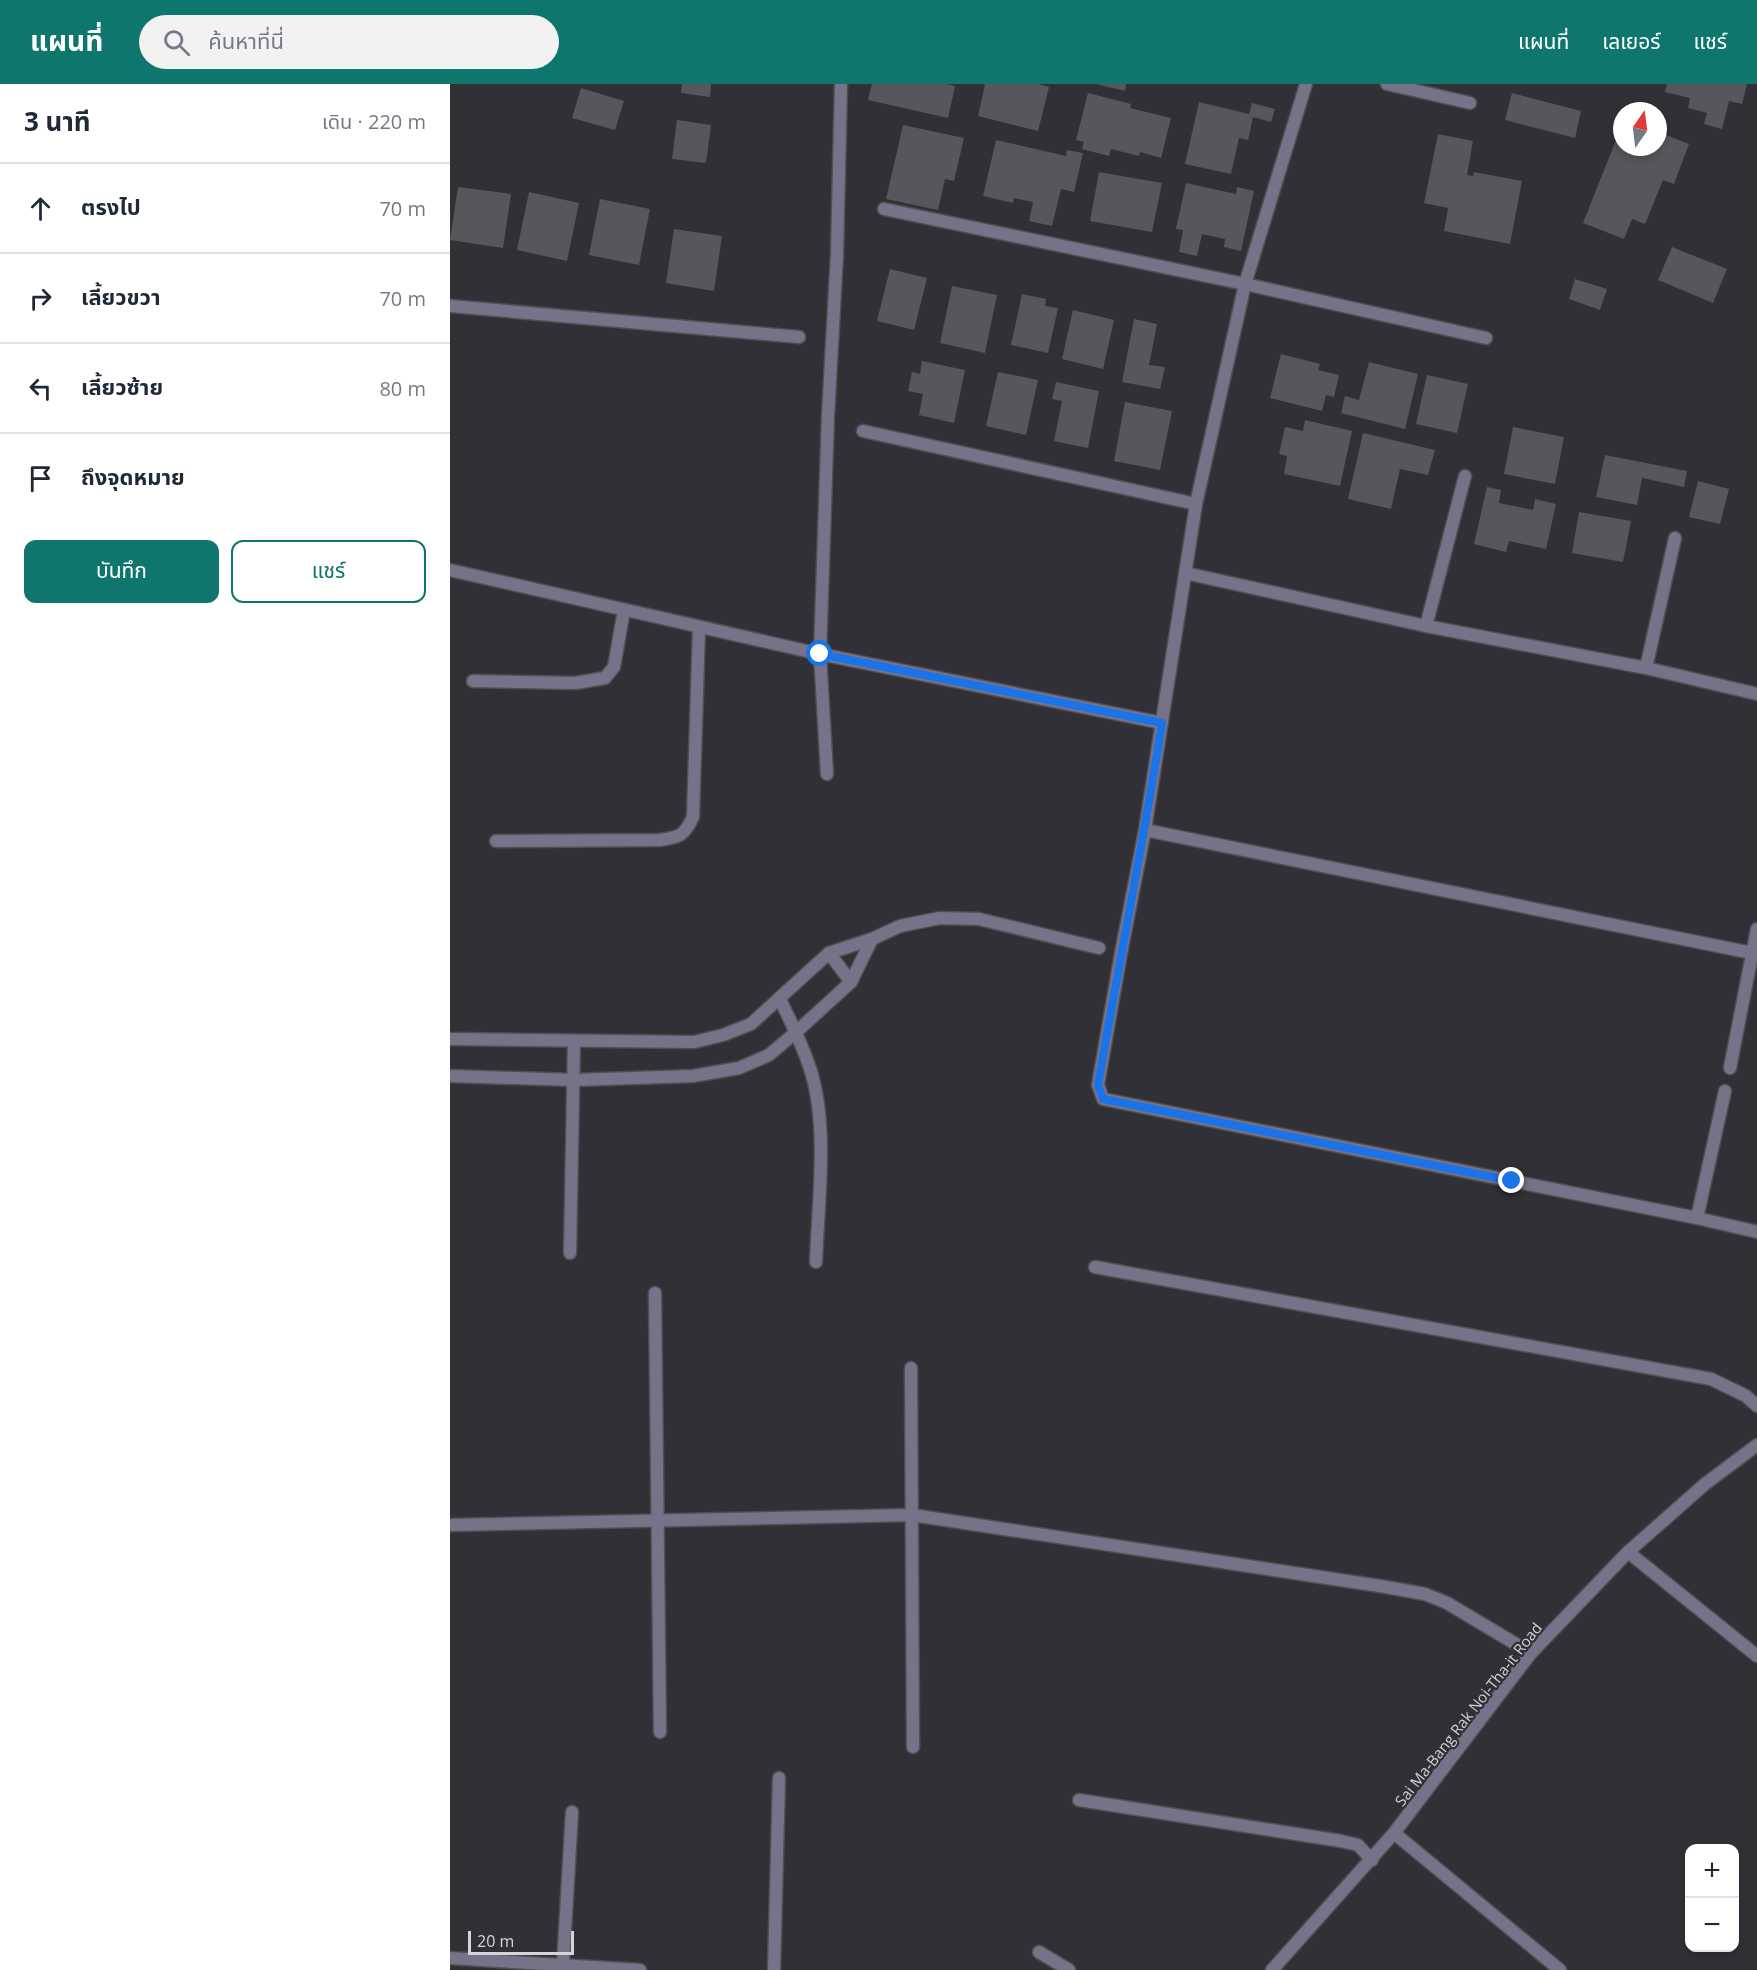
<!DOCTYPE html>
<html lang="th">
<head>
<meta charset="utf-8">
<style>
	body { margin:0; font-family:"Open Sans","Noto Sans Thai",sans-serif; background:#f2f2f3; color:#1f2937 }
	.controls { position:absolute; right:18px; bottom:18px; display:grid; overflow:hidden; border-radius:12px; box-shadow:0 3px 9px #0003 }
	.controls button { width:54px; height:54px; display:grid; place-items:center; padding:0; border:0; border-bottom:2px solid #e0e1e3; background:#fff; color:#1f2937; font:30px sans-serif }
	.compass { position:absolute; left:1163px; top:18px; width:54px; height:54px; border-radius:50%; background:#fff; box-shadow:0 3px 9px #0003; rotate:14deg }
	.scale { position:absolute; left:18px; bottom:15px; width:106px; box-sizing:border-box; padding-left:6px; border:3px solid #d5d4d8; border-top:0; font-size:16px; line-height:21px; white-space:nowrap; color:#d5d4d8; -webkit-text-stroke:4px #313036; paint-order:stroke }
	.stop { position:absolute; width:18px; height:18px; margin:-14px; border:4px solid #1a73e8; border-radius:50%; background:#fff }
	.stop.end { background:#1a73e8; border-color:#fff; box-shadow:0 2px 6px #0008 }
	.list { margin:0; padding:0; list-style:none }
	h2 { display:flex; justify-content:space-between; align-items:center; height:78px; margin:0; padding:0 24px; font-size:26px }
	h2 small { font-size:20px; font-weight:400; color:#747a83 }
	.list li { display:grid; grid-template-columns:39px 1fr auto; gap:18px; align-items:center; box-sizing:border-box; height:90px; padding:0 24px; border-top:2px solid #e0e1e3 }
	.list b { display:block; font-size:22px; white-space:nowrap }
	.list em { font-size:20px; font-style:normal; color:#747a83 }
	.actions { display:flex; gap:12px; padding:18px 24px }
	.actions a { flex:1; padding:14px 0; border:2px solid #0f766e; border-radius:12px; text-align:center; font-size:21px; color:#0f766e }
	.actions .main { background:#0f766e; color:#fff }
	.icon { flex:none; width:33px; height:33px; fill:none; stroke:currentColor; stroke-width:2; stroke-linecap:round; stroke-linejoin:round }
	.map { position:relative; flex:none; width:1307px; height:1886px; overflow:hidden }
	header { display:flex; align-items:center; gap:36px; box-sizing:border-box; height:84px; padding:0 30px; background:#0f766e; color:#fff }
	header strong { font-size:28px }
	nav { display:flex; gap:33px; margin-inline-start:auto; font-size:21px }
	.search { width:420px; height:54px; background:#f2f2f3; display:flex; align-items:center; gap:15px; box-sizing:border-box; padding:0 21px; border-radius:33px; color:#747a83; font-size:22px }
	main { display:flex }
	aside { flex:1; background:#fff }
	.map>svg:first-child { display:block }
	.building { fill:#58565d }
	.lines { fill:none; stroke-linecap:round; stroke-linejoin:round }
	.service-casing { stroke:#4f4e53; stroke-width:15 }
	.minor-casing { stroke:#4f4e53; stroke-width:15 }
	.tertiary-casing { stroke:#4f4e53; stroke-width:15 }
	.service { stroke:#787288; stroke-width:12 }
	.minor { stroke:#787288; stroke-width:12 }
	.tertiary { stroke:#787288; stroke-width:12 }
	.route { stroke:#1a73e8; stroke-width:8 }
	.labels { text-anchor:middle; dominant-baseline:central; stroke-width:4.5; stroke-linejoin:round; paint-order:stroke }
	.street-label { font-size:15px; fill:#d5d4d8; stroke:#313036 }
</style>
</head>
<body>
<header>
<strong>แผนที่</strong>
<div class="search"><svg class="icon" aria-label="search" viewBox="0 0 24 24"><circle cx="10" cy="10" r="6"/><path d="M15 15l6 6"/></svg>ค้นหาที่นี่</div>
<nav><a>แผนที่</a><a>เลเยอร์</a><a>แชร์</a></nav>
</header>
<main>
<aside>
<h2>3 นาที<small>เดิน · 220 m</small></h2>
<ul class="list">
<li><svg class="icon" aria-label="ahead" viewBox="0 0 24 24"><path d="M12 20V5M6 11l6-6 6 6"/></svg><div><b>ตรงไป</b></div><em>70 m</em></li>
<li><svg class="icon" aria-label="right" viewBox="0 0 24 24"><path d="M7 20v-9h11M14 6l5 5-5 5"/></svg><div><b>เลี้ยวขวา</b></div><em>70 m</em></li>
<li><svg class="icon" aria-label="left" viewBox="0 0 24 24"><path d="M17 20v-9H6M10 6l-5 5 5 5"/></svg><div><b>เลี้ยวซ้าย</b></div><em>80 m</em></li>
<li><svg class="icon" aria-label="arrive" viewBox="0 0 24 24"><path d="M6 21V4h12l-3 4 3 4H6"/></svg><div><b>ถึงจุดหมาย</b></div></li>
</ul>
<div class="actions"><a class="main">บันทึก</a><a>แชร์</a></div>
</aside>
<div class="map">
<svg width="1307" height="1886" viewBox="0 0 1307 1886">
	<rect width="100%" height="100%" fill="#313036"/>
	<g class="building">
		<path d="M232,0h29l-1,13 -29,-4z"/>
		<path d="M422,0h75l8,2 -7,32 -80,-18z"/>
		<path d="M535,0h53l11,3 -11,44 -60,-15z"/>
		<path d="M646,0h30l-1,7z"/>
		<path d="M1217,0h80l-5,20 -13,-3 -7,28 -18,-5 3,-11 -19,-5 2,-10 -25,-6z"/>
		<path d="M131,4l43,13 -9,29 -43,-12z"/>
		<path d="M638,9l43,11 -1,4 41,10 -10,40 -21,-6 -1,4 -28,-7 -2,7 -27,-7 2,-7 -8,-2z"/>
		<path d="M1062,9l69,18 -6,27 -70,-18z"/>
		<path d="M749,18l50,12 3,-11 23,6 -4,13 -18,-5 -5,23 -9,-2 -8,36 -46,-10z"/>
		<path d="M227,36l34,5 -5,38 -34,-4z"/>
		<path d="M453,41l61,13 -10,43 -9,-2 -7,31 -52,-11z"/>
		<path d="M1172,41v22h36v-15l31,12 -15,40 -11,-4 -18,44 -13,-5 -8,20 -41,-16z"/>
		<path d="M988,50l35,7 -6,34 6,1 1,-4 48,9 -12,63 -66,-13 4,-23 -24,-5z"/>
		<path d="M546,56l70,16 1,-6 16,3 -9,39 -13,-3 -9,37 -23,-5 4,-19 -19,-4 -1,5 -30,-7z"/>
		<path d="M649,88l63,11 -10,49 -62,-11z"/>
		<path d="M736,99l50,11 1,-7 17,4 -13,60 -17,-4 1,-8 -23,-5 -5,22 -18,-4 4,-22 -7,-1z"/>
		<path d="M8,103l53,7 -8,54 -53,-8z"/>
		<path d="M79,108l50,11 -12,58 -50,-11z"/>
		<path d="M150,115l50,10 -11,56 -50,-10z"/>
		<path d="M224,145l48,7 -8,55 -48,-8z"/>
		<path d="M1222,163l55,22 -14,34 -55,-23z"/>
		<path d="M440,185l37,9 -13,52 -37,-9z"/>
		<path d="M1125,195l32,10 -7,21 -31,-11z"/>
		<path d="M502,202l45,9 -12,58 -45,-10z"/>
		<path d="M572,210l24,5 -1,7 13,2 -10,45 -37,-8z"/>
		<path d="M623,226l41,10 -11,49 -41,-10z"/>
		<path d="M684,235l23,5 -8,41 16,2 -5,22 -38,-7z"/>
		<path d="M831,270l39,10 -2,6 21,5 -5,22 -8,-2 -4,16 -52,-13z"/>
		<path d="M472,277l43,9 -11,53 -35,-8 4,-21 -15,-3 4,-19 8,2z"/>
		<path d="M919,278l49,12 -13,55 -64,-16 4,-17 14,4z"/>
		<path d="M548,288l40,8 -12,55 -40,-9z"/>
		<path d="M977,291l41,9 -11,49 -41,-9z"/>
		<path d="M606,298l43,9 -11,57 -34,-7 8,-40 -10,-2z"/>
		<path d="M675,318l47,9 -12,59 -46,-9z"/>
		<path d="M855,336l47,11 -12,55 -56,-12 3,-18 -8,-2 6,-27 18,4z"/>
		<path d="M1063,343l51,10 -9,47 -51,-10z"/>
		<path d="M913,349l72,17 -7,25 -28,-6 -9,40 -43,-10z"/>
		<path d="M1155,371l82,16 -3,16 -42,-9 -5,27 -41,-8z"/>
		<path d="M1248,397l31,8 -9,35 -31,-7z"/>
		<path d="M1037,403l14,3 -2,13 34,7 2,-11 21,5 -10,45 -37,-8 -3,11 -32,-8z"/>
		<path d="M1129,428l52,9 -8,41 -51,-9z"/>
	</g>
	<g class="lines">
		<g class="service-casing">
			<g id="service">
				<path d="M629,1716l262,41 17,4 14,15"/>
				<path d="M944,1749l166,137"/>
			</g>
		</g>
		<g class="minor-casing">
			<g id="minor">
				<path d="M856,0l-61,200 -49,220 -51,326 -24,123 -23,132 5,14 594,119 60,14"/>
				<path d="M937,0l83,19"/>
				<path d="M434,125l361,75 241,54"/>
				<path d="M0,222l349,31"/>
				<path d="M413,347l333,73"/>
				<path d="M0,486l370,84 342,69"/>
				<path d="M735,489l241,53 220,42 111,26"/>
				<path d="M976,542l39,-150"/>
				<path d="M1196,584l29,-130"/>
				<path d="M23,597l102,2 30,-5 9,-11 10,-57"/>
				<path d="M377,690l-7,-120 8,-238 9,-162 4,-170"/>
				<path d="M695,746l607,123"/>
				<path d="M46,757l164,-1c20,-3 24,-4 33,-23l6,-189"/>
				<path d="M379,869l22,29"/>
				<path d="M330,915c11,24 25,50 32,76 16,56 6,129 4,187"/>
				<path d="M0,955l244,3 29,-7 28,-11 78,-71 43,-14 28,-13 40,-8 39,1 120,29"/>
				<path d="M1280,984l27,-139"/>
				<path d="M0,992l124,4 119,-4 46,-8 30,-13 26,-22 56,-51 21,-43"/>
				<path d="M1247,1134l28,-127"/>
				<path d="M120,1169l4,-212"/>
				<path d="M645,1183l616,112 35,17 11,10"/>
				<path d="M205,1209l5,439"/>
				<path d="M461,1284l2,379"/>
				<path d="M0,1441l462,-10 468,71 45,8 22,9 84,50"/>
				<path d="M1178,1468l129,104"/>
				<path d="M589,1868l30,18"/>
				<path d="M0,1874l190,12"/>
				<path d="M113,1880l9,-152"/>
				<path d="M324,1886l5,-192"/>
			</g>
		</g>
		<g class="tertiary-casing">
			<path id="tertiary" d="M822,1886l122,-137 137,-180 97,-101 77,-68 52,-39"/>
		</g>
		<use href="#service" class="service"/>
		<use href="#minor" class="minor"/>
		<use href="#tertiary" class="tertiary"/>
	</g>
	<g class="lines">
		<path class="route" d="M370,570l342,69c-19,121 -43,241 -64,362l5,14 409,82"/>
	</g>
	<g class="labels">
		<g class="street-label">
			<text transform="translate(1018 1630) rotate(-52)">Sai Ma-Bang Rak Noi-Tha-it Road</text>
		</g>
	</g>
</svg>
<div class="controls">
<button>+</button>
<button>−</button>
</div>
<svg class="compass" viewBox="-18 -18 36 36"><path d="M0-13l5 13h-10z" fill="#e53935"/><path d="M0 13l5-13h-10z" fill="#747a83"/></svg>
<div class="scale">20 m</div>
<div class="stop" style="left:370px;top:570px"></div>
<div class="stop end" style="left:1062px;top:1097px"></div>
</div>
</main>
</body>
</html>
